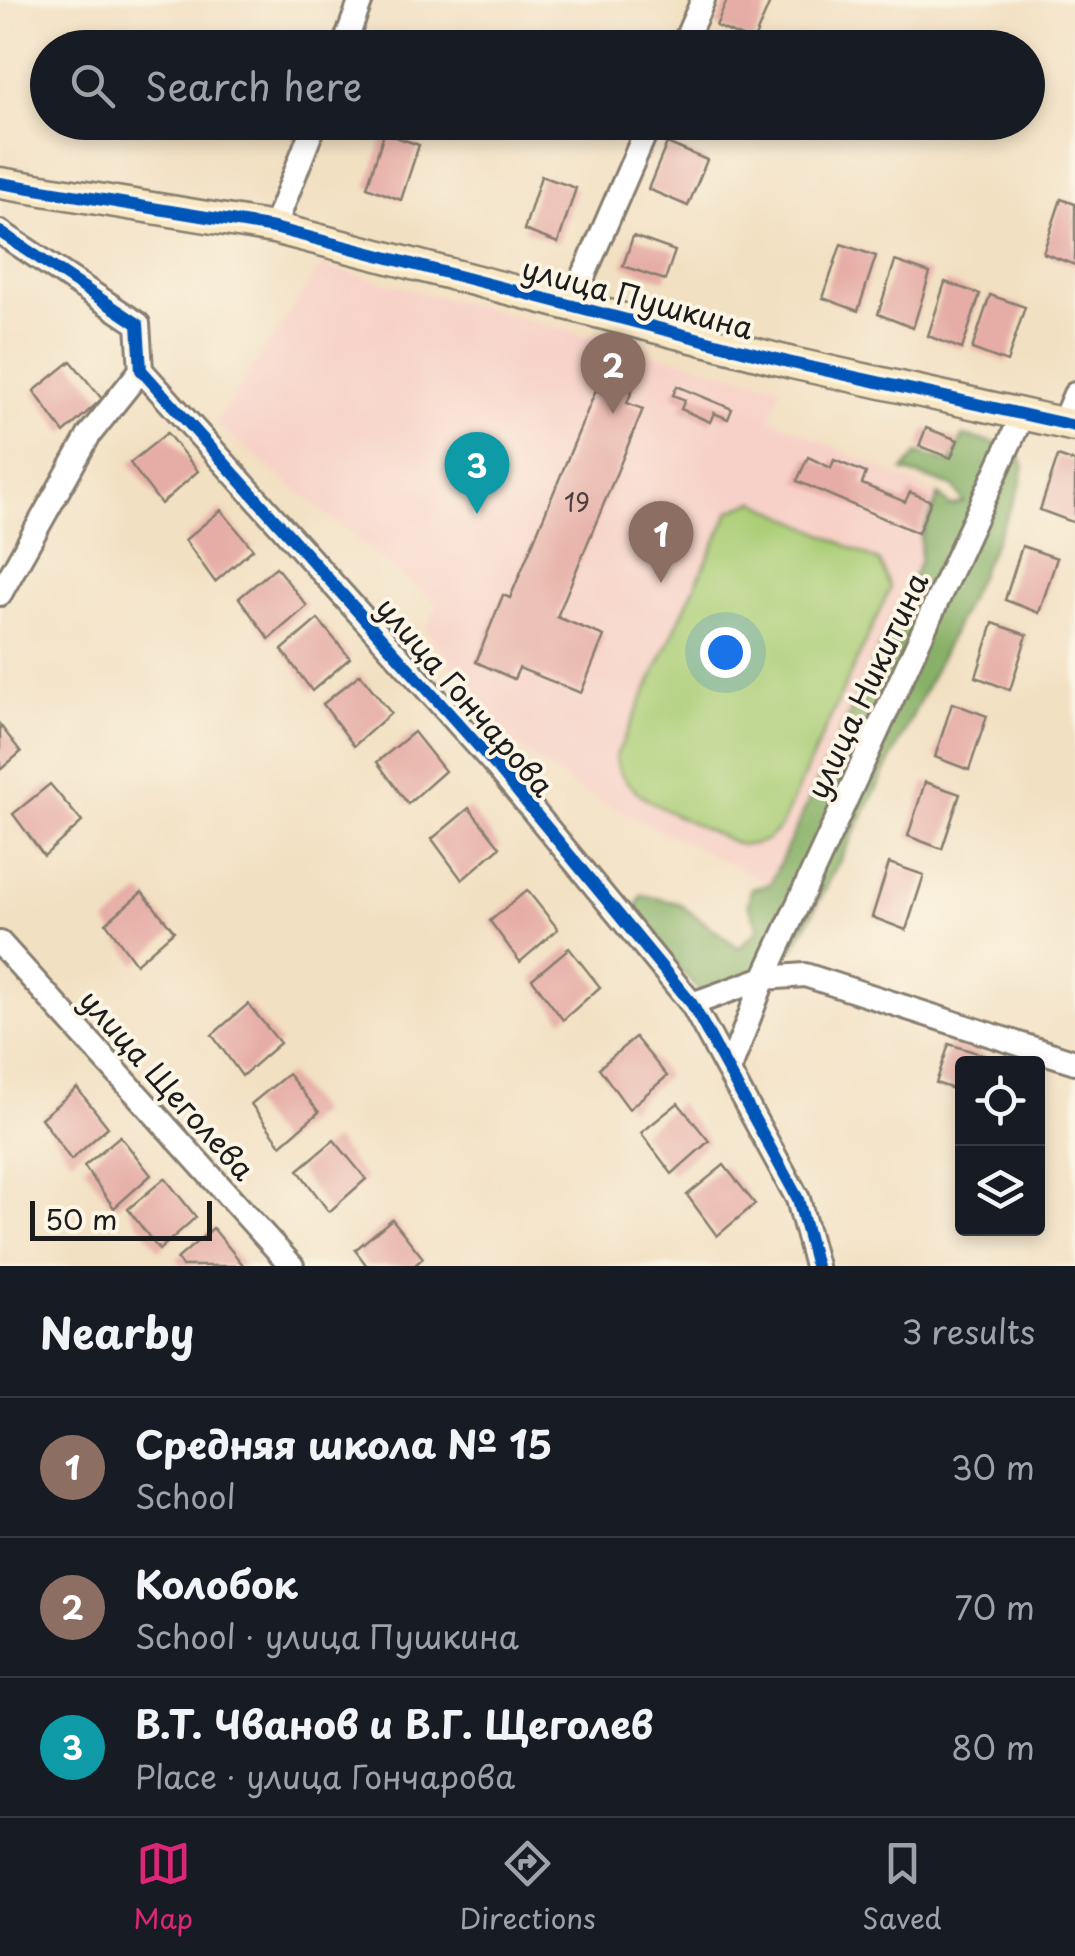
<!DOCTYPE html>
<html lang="en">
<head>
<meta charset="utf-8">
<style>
	body { margin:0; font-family:"Playpen Sans",sans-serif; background:#242831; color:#f1f3f6 }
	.controls { position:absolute; right:30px; bottom:30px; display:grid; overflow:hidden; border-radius:10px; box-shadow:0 5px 15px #0003 }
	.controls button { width:90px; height:90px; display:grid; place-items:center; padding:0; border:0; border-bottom:2px solid #363941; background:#171b24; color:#f1f3f6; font:50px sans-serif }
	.scale { position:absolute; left:30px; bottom:25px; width:182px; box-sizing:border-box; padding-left:10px; border:5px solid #1c1c1c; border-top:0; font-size:28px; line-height:35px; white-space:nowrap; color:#1c1c1c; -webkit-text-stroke:8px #fcf5e5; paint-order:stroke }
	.you { position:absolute; left:725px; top:652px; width:35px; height:35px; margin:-25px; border:8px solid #fff; border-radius:50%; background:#1a73e8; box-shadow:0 0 0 15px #1a73e833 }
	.badge { display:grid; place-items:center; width:65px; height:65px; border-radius:50%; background:#db2777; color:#fff; font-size:32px; font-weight:700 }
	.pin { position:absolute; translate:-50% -82px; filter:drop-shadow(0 2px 5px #0008) }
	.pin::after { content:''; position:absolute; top:52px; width:35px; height:30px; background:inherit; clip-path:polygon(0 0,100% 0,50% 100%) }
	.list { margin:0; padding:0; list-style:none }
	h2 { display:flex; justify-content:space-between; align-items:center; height:130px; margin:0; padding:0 40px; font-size:42px }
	h2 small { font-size:32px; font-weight:400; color:#9ea1a6 }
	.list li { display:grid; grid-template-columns:65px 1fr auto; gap:30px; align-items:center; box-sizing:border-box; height:140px; padding:0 40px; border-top:2px solid #363941 }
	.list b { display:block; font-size:38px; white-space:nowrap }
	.list p { margin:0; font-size:32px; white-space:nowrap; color:#9ea1a6 }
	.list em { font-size:32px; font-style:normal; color:#9ea1a6 }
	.icon { flex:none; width:55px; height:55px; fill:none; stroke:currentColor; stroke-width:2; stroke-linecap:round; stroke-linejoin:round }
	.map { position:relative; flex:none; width:1075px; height:1266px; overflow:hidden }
	.search { position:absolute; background:#171b24; box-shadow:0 5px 15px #0003; left:30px; right:30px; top:30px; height:110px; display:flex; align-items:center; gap:25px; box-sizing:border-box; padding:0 35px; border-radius:55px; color:#9ea1a6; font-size:38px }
	.sheet { height:550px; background:#171b24 }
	nav { display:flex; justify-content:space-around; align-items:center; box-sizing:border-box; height:140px; border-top:2px solid #363941; background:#171b24; font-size:28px; color:#9ea1a6 }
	nav a { display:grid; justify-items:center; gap:5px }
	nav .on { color:#db2777 }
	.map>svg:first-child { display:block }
	.built { fill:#f7d1c8 }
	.green { fill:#abce77; stroke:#64754a; stroke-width:2.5 }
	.forest { fill:#88b168; stroke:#526642; stroke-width:2.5 }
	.building { fill:#e6ada6 }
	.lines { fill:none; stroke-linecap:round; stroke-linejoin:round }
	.street-casing { stroke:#877e6f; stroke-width:28 }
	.secondary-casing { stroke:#877e6f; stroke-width:35 }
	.street { stroke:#fff; stroke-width:22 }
	.secondary { stroke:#f8e7c3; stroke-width:30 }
	.cycleway-casing { stroke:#fcf5e5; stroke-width:19 }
	.cycleway { stroke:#0057b8; stroke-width:12 }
	.labels { text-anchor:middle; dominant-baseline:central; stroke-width:8; stroke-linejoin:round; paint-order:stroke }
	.number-label { font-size:25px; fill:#4e403e }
	.street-label { font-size:30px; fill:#1c1c1c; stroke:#fcf5e5 }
</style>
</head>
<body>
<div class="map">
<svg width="1075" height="1266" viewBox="0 0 1075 1266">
	<rect width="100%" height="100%" fill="#fcf5e5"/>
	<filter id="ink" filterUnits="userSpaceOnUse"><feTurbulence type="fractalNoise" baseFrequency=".01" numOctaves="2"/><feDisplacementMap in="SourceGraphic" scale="20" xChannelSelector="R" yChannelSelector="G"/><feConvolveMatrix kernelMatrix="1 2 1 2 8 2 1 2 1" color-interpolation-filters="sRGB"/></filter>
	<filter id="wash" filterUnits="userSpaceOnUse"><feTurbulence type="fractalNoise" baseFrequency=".0048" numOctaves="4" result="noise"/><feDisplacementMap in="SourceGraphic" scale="40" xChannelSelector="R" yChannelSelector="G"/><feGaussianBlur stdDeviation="2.25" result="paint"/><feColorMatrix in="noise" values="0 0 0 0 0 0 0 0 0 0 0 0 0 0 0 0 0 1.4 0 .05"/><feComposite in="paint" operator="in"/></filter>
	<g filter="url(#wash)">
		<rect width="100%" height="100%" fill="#f2e0c2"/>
		<path class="built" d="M321,266l460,121 -11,31 169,77 -18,42 -1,25 -150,322 -186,-91 -78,-54 -80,-110 11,-25 -222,-181z"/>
		<path class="green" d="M755,501l125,61 10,26 -109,238c-12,14 -21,20 -41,19 -34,-17 -125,-47 -124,-89l114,-245z"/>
		<path class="forest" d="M963,436l51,11 10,18 -4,22c-71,156 -145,311 -227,462l-26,11 -17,30 -50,1 -31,-34 -33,-50 6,-12 36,8 61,45 20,-19 -11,-25 3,-15 19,-5 150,-322 1,-25 18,-42 11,11 14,-4 -11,-16 -50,-15 15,-18 33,10z"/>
		<g id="blocks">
			<g class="building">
				<path d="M727,0h44l-18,42 -37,-16z"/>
				<path d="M418,32l35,12 -1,4h-39z"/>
				<path d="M384,133l35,12 -18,55 -34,-13z"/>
				<path d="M667,143l40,17 -19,46 -40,-17z"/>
				<path d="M541,176l35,12 -18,55 -34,-13z"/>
				<path d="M1061,199l14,5v61l-32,-12z"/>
				<path d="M633,236l42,15 -10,29 -42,-14z"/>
				<path d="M841,244l35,12 -18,55 -35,-13z"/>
				<path d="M895,261l35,12 -17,55 -35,-14z"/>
				<path d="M945,282l35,12 -18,55 -34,-13z"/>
				<path d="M990,295l35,12 -18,55 -35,-13z"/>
				<path d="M71,361l31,38 -38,34 -30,-42z"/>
				<path d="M612,371l24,10 -9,22 16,6 -86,208 47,19 -23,57 -62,-25 -5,11 -38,-17 27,-67 7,3 86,-208 7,3z"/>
				<path d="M677,386l55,23 -4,10 -14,-6 -4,9 -29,-13 4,-9 -12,-5z"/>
				<path d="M926,428l32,12 -7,18 -32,-12z"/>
				<path d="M167,433l31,38 -37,33 -31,-41z"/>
				<path d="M1058,456l17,6v61l-35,-13z"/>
				<path d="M808,457l23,11 3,-8 32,13 -4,11 43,18 5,-10 21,9 -13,32 -121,-52z"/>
				<path d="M221,510l32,39 -38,33 -30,-42z"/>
				<path d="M1022,546l35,12 -18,55 -34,-13z"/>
				<path d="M276,567l31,39 -38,33 -30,-41z"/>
				<path d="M318,619l32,39 -38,33 -30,-41z"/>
				<path d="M993,623l34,12 -17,55 -34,-13z"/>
				<path d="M360,674l31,39 -37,33 -31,-42z"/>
				<path d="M952,703l35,13 -18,54 -34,-13z"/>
				<path d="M0,725l21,27 -21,18z"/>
				<path d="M414,732l31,39 -37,33 -31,-42z"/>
				<path d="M925,782l35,12 -18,55 -34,-13z"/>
				<path d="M50,784l32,38 -38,34 -31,-42z"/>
				<path d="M469,808l31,39 -38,33 -30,-41z"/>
				<path d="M889,863l35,12 -18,55 -34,-13z"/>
				<path d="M527,890l31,39 -38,33 -30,-41z"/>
				<path d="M142,892l32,39 -38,33 -30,-41z"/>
				<path d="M569,948l31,39 -37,33 -31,-41z"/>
				<path d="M248,1004l32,39 -38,33 -30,-41z"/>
				<path d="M635,1037l32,39 -38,33 -30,-41z"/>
				<path d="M949,1044l35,11 -2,9h-20v28l-26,-9z"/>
				<path d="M288,1074l31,38 -38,33 -30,-41z"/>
				<path d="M77,1088l31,39 -37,33 -30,-42z"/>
				<path d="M678,1103l31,38 -37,33 -31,-41z"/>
				<path d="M120,1136l31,39 -37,33 -30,-42z"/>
				<path d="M334,1140l32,39 -37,33 -31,-42z"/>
				<path d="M724,1165l31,39 -38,32 -30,-41z"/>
				<path d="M165,1178l31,39 -37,33 -31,-41z"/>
				<path d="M392,1219l31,39 -9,8h-47l-12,-16z"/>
				<path d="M213,1228l31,38h-62l-5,-7z"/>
			</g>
		</g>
	</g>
	<g filter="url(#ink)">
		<use href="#blocks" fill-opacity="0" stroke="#877e6f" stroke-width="2.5"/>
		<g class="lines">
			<g class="street-casing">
				<g id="street">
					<path d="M343,48l18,-48"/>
					<path d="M682,48l21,-48"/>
					<path d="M274,228l41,-106"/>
					<path d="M0,232l138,92 3,46 357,398 194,236 106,195 18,67"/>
					<path d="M571,305l79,-183"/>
					<path d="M1062,424l13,-30"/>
					<path d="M0,594l89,-159 52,-65"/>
					<path d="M0,943l292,323"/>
					<path d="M692,1004l72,-26 41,-3 270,87"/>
					<path d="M729,1071l35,-93 258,-562"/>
				</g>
			</g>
			<g class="secondary-casing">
				<path id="secondary" d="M0,183l274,45 518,135 283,63"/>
			</g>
			<use href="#street" class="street"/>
			<use href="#secondary" class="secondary"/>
			<g class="cycleway-casing">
				<g id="cycleway">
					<path d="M0,183l274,45 518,135 283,63"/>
					<path d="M0,232l138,92 3,46 357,398 194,236 106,195 18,67"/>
				</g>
			</g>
			<use href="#cycleway" class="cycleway"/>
		</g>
	</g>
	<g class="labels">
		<g class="number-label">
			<text x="577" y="502">19</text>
		</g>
		<g class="street-label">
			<text transform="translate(638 297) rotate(15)">улица Пушкина</text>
			<text transform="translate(866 685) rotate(-65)">улица Никитина</text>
			<text transform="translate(466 696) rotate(49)">улица Гончарова</text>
			<text transform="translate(168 1084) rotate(48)">улица Щеголева</text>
		</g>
	</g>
</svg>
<div class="controls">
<button><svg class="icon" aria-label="locate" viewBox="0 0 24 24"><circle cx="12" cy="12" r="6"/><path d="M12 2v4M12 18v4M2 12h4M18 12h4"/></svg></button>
<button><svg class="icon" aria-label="layers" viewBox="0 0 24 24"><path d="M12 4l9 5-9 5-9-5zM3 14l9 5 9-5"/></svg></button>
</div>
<div class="scale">50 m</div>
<div class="you"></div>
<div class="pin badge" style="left:661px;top:583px;background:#8d6e63">1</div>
<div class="pin badge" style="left:613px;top:414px;background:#8d6e63">2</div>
<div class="pin badge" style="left:477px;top:514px;background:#0f9aa8">3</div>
<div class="search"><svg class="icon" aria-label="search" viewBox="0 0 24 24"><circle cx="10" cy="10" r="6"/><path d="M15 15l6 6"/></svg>Search here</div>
</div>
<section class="sheet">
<h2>Nearby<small>3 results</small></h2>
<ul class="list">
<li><span class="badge" style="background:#8d6e63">1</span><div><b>Средняя школа № 15</b><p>School</p></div><em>30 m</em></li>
<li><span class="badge" style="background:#8d6e63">2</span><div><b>Колобок</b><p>School · улица Пушкина</p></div><em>70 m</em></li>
<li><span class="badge" style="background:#0f9aa8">3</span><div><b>В.Т. Чванов и В.Г. Щеголев</b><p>Place · улица Гончарова</p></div><em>80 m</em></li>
</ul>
</section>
<nav>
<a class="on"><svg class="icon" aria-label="map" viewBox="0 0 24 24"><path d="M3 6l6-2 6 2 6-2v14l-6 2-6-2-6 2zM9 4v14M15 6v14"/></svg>Map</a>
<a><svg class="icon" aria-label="directions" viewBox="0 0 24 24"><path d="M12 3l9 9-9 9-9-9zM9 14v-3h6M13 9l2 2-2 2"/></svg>Directions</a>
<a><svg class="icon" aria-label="saved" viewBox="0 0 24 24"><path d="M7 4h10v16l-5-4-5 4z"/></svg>Saved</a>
</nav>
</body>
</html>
